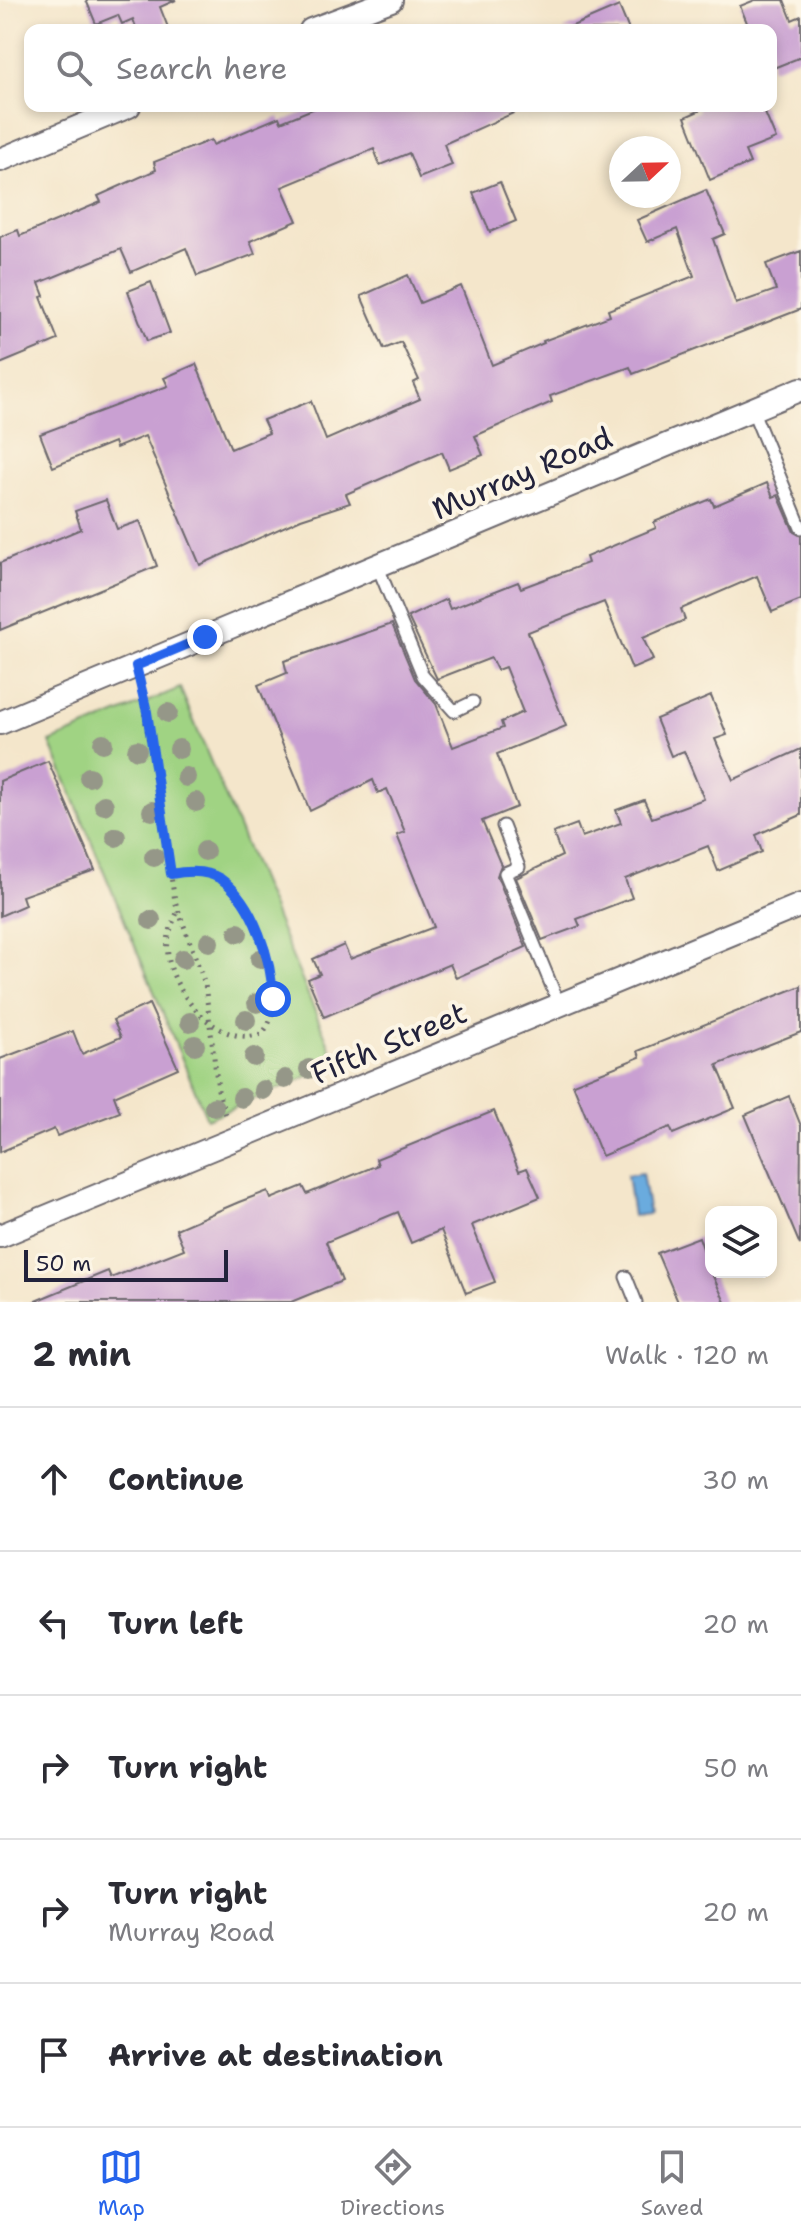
<!DOCTYPE html>
<html lang="en">
<head>
<meta charset="utf-8">
<style>
	body { margin:0; font-family:"Shantell Sans",sans-serif; background:#f7f7f7; color:#2b2b33 }
	.controls { position:absolute; right:24px; bottom:24px; display:grid; overflow:hidden; border-radius:16px; box-shadow:0 4px 12px #0003 }
	.controls button { width:72px; height:72px; display:grid; place-items:center; padding:0; border:0; border-bottom:2px solid #e1e1e2; background:#fff; color:#2b2b33; font:40px sans-serif }
	.compass { position:absolute; left:609px; top:136px; width:72px; height:72px; border-radius:50%; background:#fff; box-shadow:0 4px 12px #0003; rotate:68deg }
	.scale { position:absolute; left:24px; bottom:20px; width:204px; box-sizing:border-box; padding-left:8px; border:4px solid #22223b; border-top:0; font-size:22px; line-height:28px; white-space:nowrap; color:#22223b; -webkit-text-stroke:6px #fcf5e5; paint-order:stroke }
	.stop { position:absolute; width:24px; height:24px; margin:-18px; border:6px solid #2563eb; border-radius:50%; background:#fff }
	.stop.end { background:#2563eb; border-color:#fff; box-shadow:0 2px 8px #0008 }
	.list { margin:0; padding:0; list-style:none }
	h2 { display:flex; justify-content:space-between; align-items:center; height:104px; margin:0; padding:0 32px; font-size:34px }
	h2 small { font-size:26px; font-weight:400; color:#7c7c81 }
	.list li { display:grid; grid-template-columns:52px 1fr auto; gap:24px; align-items:center; box-sizing:border-box; height:144px; padding:0 32px; border-top:2px solid #e1e1e2 }
	.list b { display:block; font-size:30px; white-space:nowrap }
	.list p { margin:0; font-size:26px; white-space:nowrap; color:#7c7c81 }
	.list em { font-size:26px; font-style:normal; color:#7c7c81 }
	.icon { flex:none; width:44px; height:44px; fill:none; stroke:currentColor; stroke-width:2; stroke-linecap:round; stroke-linejoin:round }
	.map { position:relative; flex:none; width:801px; height:1302px; overflow:hidden }
	.search { position:absolute; background:#fff; box-shadow:0 4px 12px #0003; left:24px; right:24px; top:24px; height:88px; display:flex; align-items:center; gap:20px; box-sizing:border-box; padding:0 28px; border-radius:16px; color:#7c7c81; font-size:30px }
	.sheet { height:824px; background:#fff }
	nav { display:flex; justify-content:space-around; align-items:center; box-sizing:border-box; height:112px; border-top:2px solid #e1e1e2; background:#fff; font-size:22px; color:#7c7c81 }
	nav a { display:grid; justify-items:center; gap:4px }
	nav .on { color:#2563eb }
	.map>svg:first-child { display:block }
	.green { fill:#a0d383; stroke:#617a5f; stroke-width:2 }
	.water { fill:#6aabde; stroke:#46668c; stroke-width:2 }
	.building { fill:#c9a0d2 }
	.lines { fill:none; stroke-linecap:round; stroke-linejoin:round }
	.service-casing { stroke:#6c676d; stroke-width:15 }
	.minor-casing { stroke:#6c676d; stroke-width:26 }
	.path { stroke:#6c676d; stroke-width:5; stroke-dasharray:2 6; stroke-linecap:butt }
	.service { stroke:#fff; stroke-width:11 }
	.minor { stroke:#fff; stroke-width:22 }
	.tree { fill:#959788 }
	.route { stroke:#2563eb; stroke-width:10 }
	.labels { text-anchor:middle; dominant-baseline:central; stroke-width:8; stroke-linejoin:round; paint-order:stroke }
	.street-label { font-size:30px; fill:#22223b; stroke:#fcf5e5 }
</style>
</head>
<body>
<div class="map">
<svg width="801" height="1302" viewBox="0 0 801 1302">
	<rect width="100%" height="100%" fill="#fcf5e5"/>
	<filter id="ink" filterUnits="userSpaceOnUse"><feTurbulence type="fractalNoise" baseFrequency=".0125" numOctaves="2"/><feDisplacementMap in="SourceGraphic" scale="16" xChannelSelector="R" yChannelSelector="G"/><feConvolveMatrix kernelMatrix="1 2 1 2 8 2 1 2 1" color-interpolation-filters="sRGB"/></filter>
	<filter id="wash" filterUnits="userSpaceOnUse"><feTurbulence type="fractalNoise" baseFrequency=".006" numOctaves="4" result="noise"/><feDisplacementMap in="SourceGraphic" scale="32" xChannelSelector="R" yChannelSelector="G"/><feGaussianBlur stdDeviation="1.8" result="paint"/><feColorMatrix in="noise" values="0 0 0 0 0 0 0 0 0 0 0 0 0 0 0 0 0 1.4 0 .05"/><feComposite in="paint" operator="in"/></filter>
	<g filter="url(#wash)">
		<rect width="100%" height="100%" fill="#f4e6cb"/>
		<path class="green" d="M180,688l157,376 -130,55 -157,-377z"/>
		<path class="water" d="M642,1173l7,41 -16,2 -6,-41z"/>
		<g id="blocks">
			<g class="building">
				<path d="M86,0h90l-16,7 9,23h-32l-4,-11 -11,5 -4,-9 -22,9z"/>
				<path d="M755,0h29l8,20 9,-4v41l-30,12v-39h-21l-10,-24z"/>
				<path d="M619,6l10,24h-66z"/>
				<path d="M320,106h209l-85,38 8,21 -33,13 -10,-25 -29,12 -6,-16 -92,38 15,34 -47,20 5,13 -58,22 -11,-28 -55,24 -10,-23 -82,34 5,13 -3,1 17,43 -58,24v-127l18,-7 2,6 81,-34 -3,-6 58,-26 -2,-8 57,-22 2,5 66,-28 2,5z"/>
				<path d="M697,106h65l14,33 -31,12 5,12 -40,17 -25,-63 14,-6z"/>
				<path d="M500,182l16,39 -26,11 -17,-39z"/>
				<path d="M706,190l19,44 -12,5 23,65 40,-14 -10,-26 35,-13v58l-168,65 -3,-7 -80,29 2,6 -77,34 8,19 -34,14 -7,-17 -96,42 4,9 -49,16 -101,46 -55,-129 -29,12 -2,-6 -61,25 -13,-33 128,-48 -4,-8 32,-14 35,85 38,-16 -6,-13 48,-19 15,39 94,-41 -7,-16 6,-3 -18,-38 -17,7 -23,-53 47,-21 12,28 41,-17 31,79 52,-22 -1,-2 67,-25 -2,-6 86,-34 -17,-47 -30,13 -10,-22z"/>
				<path d="M151,282l19,51 -23,8 -19,-50z"/>
				<path d="M767,483l6,14 5,-2 16,37 7,4v64l-29,12 -15,-36 -76,33 4,11 -42,18 10,22 -21,9 -28,-67 -76,30 38,94 -69,28 20,53 -35,14 19,44 -4,11 29,71 -70,31 -6,-14 -126,53 -16,-38 12,-5 -7,-15 31,-14 6,14 84,-32 -37,-92 8,-3 -18,-43 -9,4 -5,-13 -63,31 -52,-126 29,-12 -3,-12 108,-37 23,55 21,25 17,43 50,-19 -2,-6 22,-10 -18,-45 -8,3 -6,-12 -54,21 -29,-62 38,-18 4,10 68,-27 3,6 67,-25 -2,-6 70,-29 -2,-6 57,-23 3,7z"/>
				<path d="M106,500l11,29 23,-8 17,45 -157,64v-67l81,-34 -6,-18z"/>
				<path d="M711,696l16,39 -12,4 18,41 68,-31v66l-45,20 6,17 -44,19 -10,-25 -83,33 7,19 -55,21 3,7 -38,14 -26,-62 46,-22 -9,-23 24,-9 5,13 39,-14 -5,-13 28,-10 8,18 52,-19 -20,-48 -13,5 -15,-37z"/>
				<path d="M48,761l47,109 -73,26 3,9 -25,11v-135z"/>
				<path d="M801,986v46l-84,33 18,43 -62,26 -3,-7 -68,29 -29,-72 67,-27 -2,-6z"/>
				<path d="M149,1004l29,64 -64,28 6,16 -63,24 -3,-7 -54,23v-93l73,-28 9,23 39,-17 -8,-17z"/>
				<path d="M789,1096l12,30 -1,119 -55,-130z"/>
				<path d="M494,1111l25,60 8,-3 13,29 -68,28 23,57 -29,11 -25,-63 -30,13 -13,-31 -72,30 16,39 -51,21h-258l75,-31 3,7 73,-29 -8,-20 63,-27 29,-11 3,8 32,-13 4,8 71,-29 -2,-6z"/>
				<path d="M699,1237l12,35 14,30h-47l-21,-49z"/>
			</g>
		</g>
	</g>
	<g filter="url(#ink)">
		<use href="#blocks" fill-opacity="0" stroke="#6c676d" stroke-width="2"/>
		<g class="lines">
			<g class="service-casing">
				<g id="service">
					<path d="M752,409l49,119"/>
					<path d="M377,565l46,111 31,35 19,-9"/>
					<path d="M503,826l16,41 -14,6 54,131"/>
					<path d="M626,1277l10,25"/>
				</g>
			</g>
			<g class="minor-casing">
				<g id="minor">
					<path d="M311,30l80,-30"/>
					<path d="M0,160l129,-54"/>
					<path d="M0,723l801,-334"/>
					<path d="M0,1236l801,-331"/>
				</g>
			</g>
			<g class="path">
				<path d="M141,690l34,211 30,83 13,106 8,28"/>
				<path d="M171,874c15,-3 36,-4 49,5 33,20 74,127 41,155 -42,14 -88,-39 -93,-79 -2,-15 3,-29 9,-42"/>
			</g>
			<use href="#service" class="service"/>
			<use href="#minor" class="minor"/>
		</g>
		<g class="tree">
			<circle cx="168" cy="713" r="10"/>
			<circle cx="103" cy="743" r="10"/>
			<circle cx="179" cy="749" r="10"/>
			<circle cx="137" cy="750" r="10"/>
			<circle cx="89" cy="777" r="10"/>
			<circle cx="186" cy="777" r="10"/>
			<circle cx="196" cy="802" r="10"/>
			<circle cx="104" cy="805" r="10"/>
			<circle cx="152" cy="811" r="10"/>
			<circle cx="116" cy="837" r="10"/>
			<circle cx="205" cy="851" r="10"/>
			<circle cx="154" cy="857" r="10"/>
			<circle cx="151" cy="920" r="10"/>
			<circle cx="238" cy="933" r="10"/>
			<circle cx="209" cy="942" r="10"/>
			<circle cx="183" cy="959" r="10"/>
			<circle cx="260" cy="959" r="10"/>
			<circle cx="257" cy="1003" r="10"/>
			<circle cx="246" cy="1020" r="10"/>
			<circle cx="190" cy="1022" r="10"/>
			<circle cx="195" cy="1045" r="10"/>
			<circle cx="254" cy="1057" r="10"/>
			<circle cx="309" cy="1069" r="10"/>
			<circle cx="285" cy="1079" r="10"/>
			<circle cx="263" cy="1090" r="10"/>
			<circle cx="242" cy="1098" r="10"/>
			<circle cx="214" cy="1107" r="10"/>
		</g>
	</g>
	<g class="lines" filter="url(#ink)">
		<path class="route" d="M205,637l-69,29 11,46 24,162c15,-3 36,-4 50,5 33,23 51,82 52,120"/>
	</g>
	<g class="labels">
		<g class="street-label">
			<text transform="translate(522 473) rotate(-23)">Murray Road</text>
			<text transform="translate(389 1043) rotate(-23)">Fifth Street</text>
		</g>
	</g>
</svg>
<div class="controls">
<button><svg class="icon" aria-label="layers" viewBox="0 0 24 24"><path d="M12 4l9 5-9 5-9-5zM3 14l9 5 9-5"/></svg></button>
</div>
<svg class="compass" viewBox="-18 -18 36 36"><path d="M0-13l5 13h-10z" fill="#e53935"/><path d="M0 13l5-13h-10z" fill="#7c7c81"/></svg>
<div class="scale">50 m</div>
<div class="stop" style="left:273px;top:999px"></div>
<div class="stop end" style="left:205px;top:637px"></div>
<div class="search"><svg class="icon" aria-label="search" viewBox="0 0 24 24"><circle cx="10" cy="10" r="6"/><path d="M15 15l6 6"/></svg>Search here</div>
</div>
<section class="sheet">
<h2>2 min<small>Walk · 120 m</small></h2>
<ul class="list">
<li><svg class="icon" aria-label="ahead" viewBox="0 0 24 24"><path d="M12 20V5M6 11l6-6 6 6"/></svg><div><b>Continue</b></div><em>30 m</em></li>
<li><svg class="icon" aria-label="left" viewBox="0 0 24 24"><path d="M17 20v-9H6M10 6l-5 5 5 5"/></svg><div><b>Turn left</b></div><em>20 m</em></li>
<li><svg class="icon" aria-label="right" viewBox="0 0 24 24"><path d="M7 20v-9h11M14 6l5 5-5 5"/></svg><div><b>Turn right</b></div><em>50 m</em></li>
<li><svg class="icon" aria-label="right" viewBox="0 0 24 24"><path d="M7 20v-9h11M14 6l5 5-5 5"/></svg><div><b>Turn right</b><p>Murray Road</p></div><em>20 m</em></li>
<li><svg class="icon" aria-label="arrive" viewBox="0 0 24 24"><path d="M6 21V4h12l-3 4 3 4H6"/></svg><div><b>Arrive at destination</b></div></li>
</ul>
</section>
<nav>
<a class="on"><svg class="icon" aria-label="map" viewBox="0 0 24 24"><path d="M3 6l6-2 6 2 6-2v14l-6 2-6-2-6 2zM9 4v14M15 6v14"/></svg>Map</a>
<a><svg class="icon" aria-label="directions" viewBox="0 0 24 24"><path d="M12 3l9 9-9 9-9-9zM9 14v-3h6M13 9l2 2-2 2"/></svg>Directions</a>
<a><svg class="icon" aria-label="saved" viewBox="0 0 24 24"><path d="M7 4h10v16l-5-4-5 4z"/></svg>Saved</a>
</nav>
</body>
</html>
